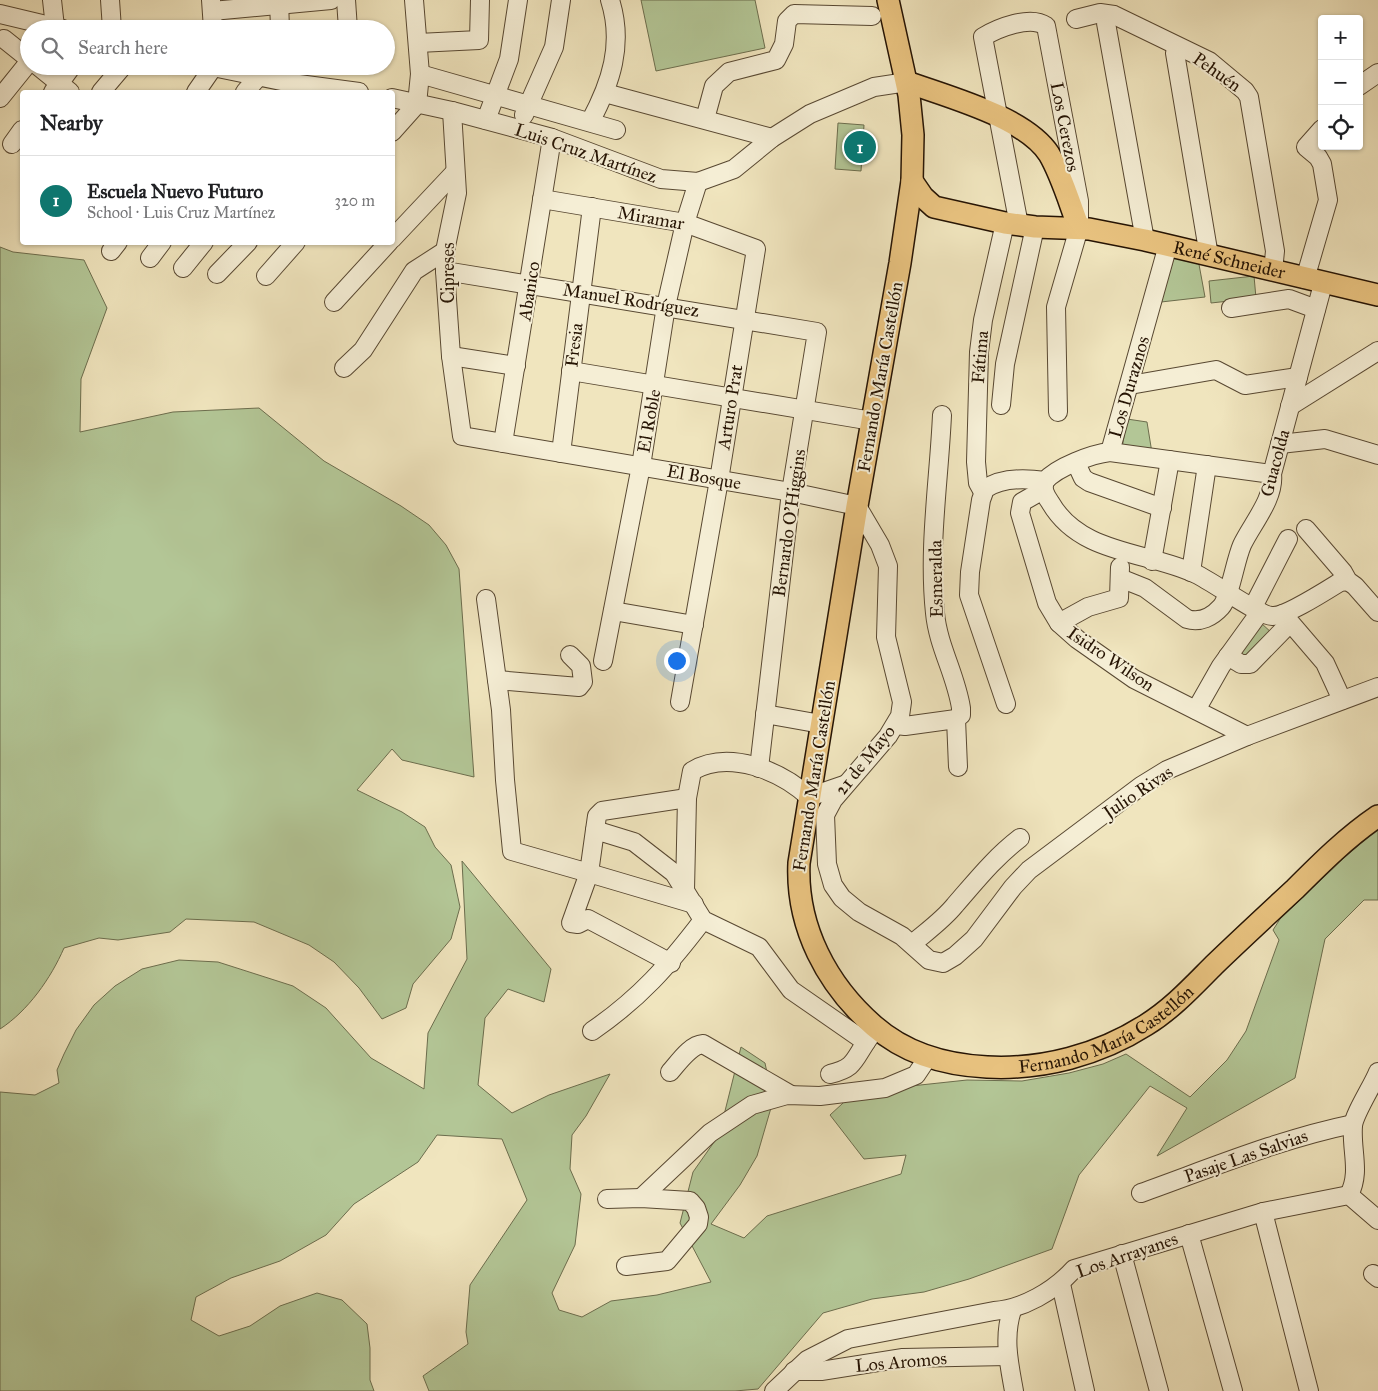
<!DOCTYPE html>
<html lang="en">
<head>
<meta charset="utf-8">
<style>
	body { margin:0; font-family:"IM FELL Great Primer",serif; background:#f6f6f6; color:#202124 }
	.controls { position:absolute; right:15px; top:15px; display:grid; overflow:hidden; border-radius:5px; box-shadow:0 1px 4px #0004 }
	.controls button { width:45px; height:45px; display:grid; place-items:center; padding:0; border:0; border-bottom:1px solid #e0e0e0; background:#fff; color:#202124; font:25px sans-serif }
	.you { position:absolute; left:676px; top:660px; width:18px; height:18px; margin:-12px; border:4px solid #fff; border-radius:50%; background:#1a73e8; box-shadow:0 0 0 8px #1a73e833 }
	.badge { display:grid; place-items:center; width:32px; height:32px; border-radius:50%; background:#0f766e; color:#fff; font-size:16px; font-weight:700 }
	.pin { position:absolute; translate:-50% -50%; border:2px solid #fff; box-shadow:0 1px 5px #0006 }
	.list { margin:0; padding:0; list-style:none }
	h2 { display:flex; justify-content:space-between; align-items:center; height:65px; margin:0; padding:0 20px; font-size:21px }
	h2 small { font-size:16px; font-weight:400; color:#757577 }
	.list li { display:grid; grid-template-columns:32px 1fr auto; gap:15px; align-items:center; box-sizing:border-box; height:90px; padding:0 20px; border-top:1px solid #e0e0e0 }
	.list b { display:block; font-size:19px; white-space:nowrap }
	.list p { margin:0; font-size:16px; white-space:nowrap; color:#757577 }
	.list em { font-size:16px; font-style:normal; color:#757577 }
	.icon { flex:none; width:28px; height:28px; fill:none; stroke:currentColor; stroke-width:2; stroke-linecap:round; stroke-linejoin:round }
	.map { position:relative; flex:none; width:1378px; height:1391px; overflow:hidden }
	.search { position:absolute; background:#fff; box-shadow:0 1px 4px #0004; left:20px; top:20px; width:375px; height:55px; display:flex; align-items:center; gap:12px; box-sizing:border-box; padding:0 18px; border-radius:28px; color:#757577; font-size:19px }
	.panel { position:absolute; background:#fff; box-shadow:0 1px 4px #0004; left:20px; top:90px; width:375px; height:155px; border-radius:5px }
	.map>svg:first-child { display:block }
	.green { fill:#b3c696; stroke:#6c6d4d }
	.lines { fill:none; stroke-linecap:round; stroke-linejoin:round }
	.minor-casing { stroke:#584832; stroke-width:20 }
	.major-casing { stroke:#261404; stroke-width:24 }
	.minor { stroke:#f5eed5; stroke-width:18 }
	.major { stroke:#e8c27f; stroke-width:21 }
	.labels { text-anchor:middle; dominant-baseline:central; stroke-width:4; stroke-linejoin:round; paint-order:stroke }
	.street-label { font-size:18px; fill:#261404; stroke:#f5eed5 }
</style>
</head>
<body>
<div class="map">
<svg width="1378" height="1391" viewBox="0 0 1378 1391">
	<rect width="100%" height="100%" fill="#f0e5be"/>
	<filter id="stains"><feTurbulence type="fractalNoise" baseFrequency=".004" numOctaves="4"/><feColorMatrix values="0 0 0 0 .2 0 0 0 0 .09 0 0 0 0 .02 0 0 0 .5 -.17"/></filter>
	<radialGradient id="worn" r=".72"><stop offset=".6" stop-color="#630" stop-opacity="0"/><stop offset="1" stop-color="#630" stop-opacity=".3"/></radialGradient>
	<g class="green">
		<path d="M641,0h114l10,48 -109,23z"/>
		<path d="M838,123l26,2 -3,46 -26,-2z"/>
		<path d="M0,247l13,5 71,8 23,48 -26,71 -1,53 93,-20 86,-4 65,53 77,45 28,19 17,20 13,24 15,208 -72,-17 -10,-11 -35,41 45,22 23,15 10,20 16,18 9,42 -9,32 -38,45 -7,24 -24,11 -23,-31 -25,-26 -25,-17 -55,-23 -68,-3 -16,13 -52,8 -19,-2 -35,10c-13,30 -36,63 -64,81z"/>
		<path d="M1175,254l23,5 7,38 -44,5z"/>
		<path d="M1254,276l2,22 -45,5 -2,-22z"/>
		<path d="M1127,419l20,3 5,31 -30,-5z"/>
		<path d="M1261,623l12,11 -25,29 -9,-7z"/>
		<path d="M1378,828v72h-14l-39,39 -30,139 -138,78 30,-48 -37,-22 -71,89 -27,74 -83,30 -45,13 -52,7 -49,14 -65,76 -23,2h-306l-6,-15 45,-32 -2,-12 4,-47 57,-85 -25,-61 -65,-4 -19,27 -64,42 -28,31 -46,26 -49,17 -35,19 -5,23 28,16 31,-10 30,-20 37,-13 25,7 25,24 3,24v32l4,11h-374v-299l35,3 24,-12 -2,-13 7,-16 12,-24 18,-25 21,-19 27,-17 37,-9 39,2 75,24 33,22 45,50 53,31 4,-56 39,-74 -5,-98 89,108 -7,33 -36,-13 -23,29 -7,67 34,28 37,-18 61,-21 -24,42 -14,19 -2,34 11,25 -6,51 -23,48 7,17 23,7 29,-16 46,-6 54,-13 -31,-59 13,-51 26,-37 22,-88 24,16 8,38 -16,55 -17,29 -29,39 33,14 23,-22 134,-42 5,-19 -42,4 -34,-44 25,-23 112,-12 55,1 47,-8 34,-9 23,-10 64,43 37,-37 19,-29 33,-91 -6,-10 7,-11 65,-62z"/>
	</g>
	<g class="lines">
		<g class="minor-casing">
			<g id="minor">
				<path d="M52,0l3,27"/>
				<path d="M110,0l2,29"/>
				<path d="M211,0l2,29"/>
				<path d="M279,0l1,29"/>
				<path d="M346,0l2,29"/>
				<path d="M212,11l119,-11"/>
				<path d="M0,14l63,15"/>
				<path d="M1076,19l24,-6 14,2 95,46 36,30 4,6 26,154 -2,20"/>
				<path d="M1106,23l39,217"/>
				<path d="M4,39l25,20"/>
				<path d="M418,43l61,-3 1,-40"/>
				<path d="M1175,53l34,203"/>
				<path d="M38,66l32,26"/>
				<path d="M208,66l83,17 68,9"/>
				<path d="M420,74l196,56"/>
				<path d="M1359,86l19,-13"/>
				<path d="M53,92l19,-26"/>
				<path d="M101,92l22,-26"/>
				<path d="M196,92l18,-26"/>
				<path d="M245,92l14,-16"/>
				<path d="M605,93l167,45"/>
				<path d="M0,98l29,-36"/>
				<path d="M392,98l60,13 100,27 109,41 37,3 36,-13 38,-31 38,-24 64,-27 33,-5"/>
				<path d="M452,111l5,82 -12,58v20l6,85 11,80 329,56 66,14 23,39 8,21 -2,71 16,65 -2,14 -12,20 -55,64 -8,15 2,49 6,21 9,13 17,14 43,24 27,24 14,3 12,-7 19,-17 39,-52 16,-17 112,-84 26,-16 80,-34 131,-49"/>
				<path d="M524,115l30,-68 7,-47"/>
				<path d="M705,119l9,-33 15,-14 47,-12 8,-16 3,-23 7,-7 78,2"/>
				<path d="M486,120l23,-61 9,-59"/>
				<path d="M590,122c21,-39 34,-78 20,-122"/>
				<path d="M392,132l25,-28 3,-30 -6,-74"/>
				<path d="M12,144l10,-14"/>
				<path d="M542,199l143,24 71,26 -37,231 -39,222"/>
				<path d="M1019,225l-36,-188c15,-9 47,-22 63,-11l33,175v27l-23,79 2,105"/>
				<path d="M392,239l63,-67"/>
				<path d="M111,251l7,-9"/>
				<path d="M150,258l12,-16"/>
				<path d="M183,268l21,-26"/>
				<path d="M445,271l372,61 -26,160 -32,276"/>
				<path d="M217,274l31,-32"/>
				<path d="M266,276l30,-34"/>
				<path d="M1305,279l23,-79 -6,-36 -4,-7 -12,-10 16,-18"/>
				<path d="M334,302l55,-60"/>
				<path d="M1231,308l58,-9 27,10"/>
				<path d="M451,356l65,10"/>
				<path d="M344,368l19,-18 51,-79 31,-20"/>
				<path d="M571,371l301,50"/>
				<path d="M1130,385l86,-15 29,15 53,-8"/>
				<path d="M1001,405l4,-41 30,-137"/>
				<path d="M1290,406l88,-55"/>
				<path d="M942,415c-3,66 -14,133 -7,198 3,33 21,62 26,95v7l-5,4 2,48"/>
				<path d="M503,443l49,-305"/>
				<path d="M1280,444l45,-5 53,16"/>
				<path d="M1110,452l58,-207"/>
				<path d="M561,453l31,-246"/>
				<path d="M1076,463l7,15 6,4 73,26"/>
				<path d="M1045,481c-3,8 0,14 5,21 30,53 97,49 146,72 17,8 64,42 76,42 13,1 55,-26 68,-34l8,-1"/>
				<path d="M1045,481c12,-14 47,-27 65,-29l162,22"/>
				<path d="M1043,490l-21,12 -2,11 27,90 12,20 18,16 57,40 113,57"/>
				<path d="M983,492l-5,-9 -2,-21 3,-110 4,-32 22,-97"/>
				<path d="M1306,529l37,43 5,9 7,5 23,26"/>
				<path d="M1152,561l18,-101"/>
				<path d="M1191,572l16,-107"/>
				<path d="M1120,578l25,10 42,31c13,4 25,-2 34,-12 9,-10 14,-46 21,-62 10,-21 33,-47 30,-71l51,-190"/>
				<path d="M486,599l15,111 4,70 7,71 77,22 6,-43 39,12 40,31 29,47 56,27 32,43 75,52 10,-14"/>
				<path d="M1253,607l35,-68"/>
				<path d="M613,611l81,14"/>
				<path d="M1283,614l42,49 17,37"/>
				<path d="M1059,623l29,-16 31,-9 1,-31"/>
				<path d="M1228,656l13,8h9l40,-41"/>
				<path d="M603,661l38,-195 25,-160 19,-83 13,-41"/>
				<path d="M497,680l82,7 4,-5 -2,-16 -11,-11"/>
				<path d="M1006,704l-37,-109 1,-23 11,-72 4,-11c17,-12 40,-11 60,-8"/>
				<path d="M1196,710l25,-44 39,-54"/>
				<path d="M765,714l56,10"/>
				<path d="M896,725l9,1 51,-7"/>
				<path d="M595,830l2,-14 5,-5 85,-13"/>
				<path d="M685,890l2,-92 5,-27c37,-22 89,0 117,26l35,-12"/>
				<path d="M912,944c14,-12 31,-24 43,-39 21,-24 39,-47 65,-67"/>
				<path d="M671,963l-83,-44 -10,5 -7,-1 18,-50 105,31"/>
				<path d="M592,1031c48,-33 76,-65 111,-111"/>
				<path d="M670,1072c9,-10 20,-27 33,-28l88,51"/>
				<path d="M830,1074c24,-6 23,-12 36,-32"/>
				<path d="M1141,1193c70,-25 139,-54 212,-69"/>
				<path d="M1349,1195c12,-23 2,-44 4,-69 1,-12 20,-41 25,-54"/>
				<path d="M641,1198l69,-65 42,-28 35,-10 33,1 65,-8 31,-13 12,-18"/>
				<path d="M607,1199l34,-1 49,3 6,7 3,9 -1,7 -31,37 -41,5"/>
				<path d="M1263,1212l46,179"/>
				<path d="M1189,1234l44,157"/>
				<path d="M1122,1254l37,137"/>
				<path d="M1373,1274l5,4"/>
				<path d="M1061,1284l24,107"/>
				<path d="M1012,1310c-9,28 -3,53 2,81"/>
				<path d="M794,1371h27l82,-13 105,-2"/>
				<path d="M774,1391l33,-31 41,-21 146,-28c29,-2 60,-20 80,-42l189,-57 86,-17 29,25"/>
			</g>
		</g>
		<g class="major-casing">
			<g id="major">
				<path id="s1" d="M888,0l21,95 4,40 -1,46 -12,82 -43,243 -58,357c-3,64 28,122 75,163 32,28 72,39 113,41 55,3 112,-12 159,-42 26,-16 47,-39 68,-60 27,-26 54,-51 81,-76 26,-26 52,-52 83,-73"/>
				<path d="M907,82c41,15 118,35 142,72 13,22 21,51 30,74"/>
				<path id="s2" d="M912,181l11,16 11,10 71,16 30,4 54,2 56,11 233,55"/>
			</g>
		</g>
		<use href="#minor" class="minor"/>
		<use href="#major" class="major"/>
	</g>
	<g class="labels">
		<g class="street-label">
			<text transform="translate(1217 72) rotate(35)">Pehuén</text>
			<text transform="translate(1065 127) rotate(79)">Los Cerezos</text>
			<text transform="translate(586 153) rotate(19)">Luis Cruz Martínez</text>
			<text transform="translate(651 218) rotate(10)">Miramar</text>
			<text stroke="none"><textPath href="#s2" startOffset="335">René Schneider</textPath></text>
			<text transform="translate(448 273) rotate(-90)">Cipreses</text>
			<text transform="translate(529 291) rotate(-81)">Abanico</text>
			<text transform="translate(631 300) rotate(9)">Manuel Rodríguez</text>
			<text transform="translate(574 345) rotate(-83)">Fresia</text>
			<text transform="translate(980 357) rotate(-85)">Fátima</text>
			<text transform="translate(880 377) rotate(-80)">Fernando María Castellón</text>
			<text transform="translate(1129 387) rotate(-74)">Los Duraznos</text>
			<text transform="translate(730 407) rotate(-81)">Arturo Prat</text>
			<text transform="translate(649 421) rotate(-80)">El Roble</text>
			<text transform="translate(1275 463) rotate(-75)">Guacolda</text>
			<text transform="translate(704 477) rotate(10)">El Bosque</text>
			<text transform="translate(789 523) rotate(-82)">Bernardo O'Higgins</text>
			<text transform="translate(936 579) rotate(-91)">Esmeralda</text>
			<text transform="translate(1111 659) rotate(34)">Isidro Wilson</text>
			<text transform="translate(865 760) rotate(-51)">21 de Mayo</text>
			<text transform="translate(814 776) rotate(-81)">Fernando María Castellón</text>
			<text transform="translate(1138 792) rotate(-34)">Julio Rivas</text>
			<text stroke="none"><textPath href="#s1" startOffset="1311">Fernando María Castellón</textPath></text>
			<text transform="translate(1246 1156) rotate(-19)">Pasaje Las Salvias</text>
			<text transform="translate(1127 1255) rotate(-19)">Los Arrayanes</text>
			<text transform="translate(901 1362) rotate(-5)">Los Aromos</text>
		</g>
	</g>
	<rect width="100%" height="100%" filter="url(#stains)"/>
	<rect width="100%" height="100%" fill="url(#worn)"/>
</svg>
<div class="controls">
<button>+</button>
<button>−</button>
<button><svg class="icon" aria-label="locate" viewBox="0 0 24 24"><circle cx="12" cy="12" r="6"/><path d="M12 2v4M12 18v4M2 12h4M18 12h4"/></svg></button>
</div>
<div class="you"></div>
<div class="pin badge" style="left:860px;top:147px">1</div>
<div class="search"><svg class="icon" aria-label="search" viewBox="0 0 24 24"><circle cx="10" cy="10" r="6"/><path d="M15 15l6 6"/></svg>Search here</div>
<section class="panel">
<h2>Nearby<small></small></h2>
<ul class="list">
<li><span class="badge">1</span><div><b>Escuela Nuevo Futuro</b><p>School · Luis Cruz Martínez</p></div><em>320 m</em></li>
</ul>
</section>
</div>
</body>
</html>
